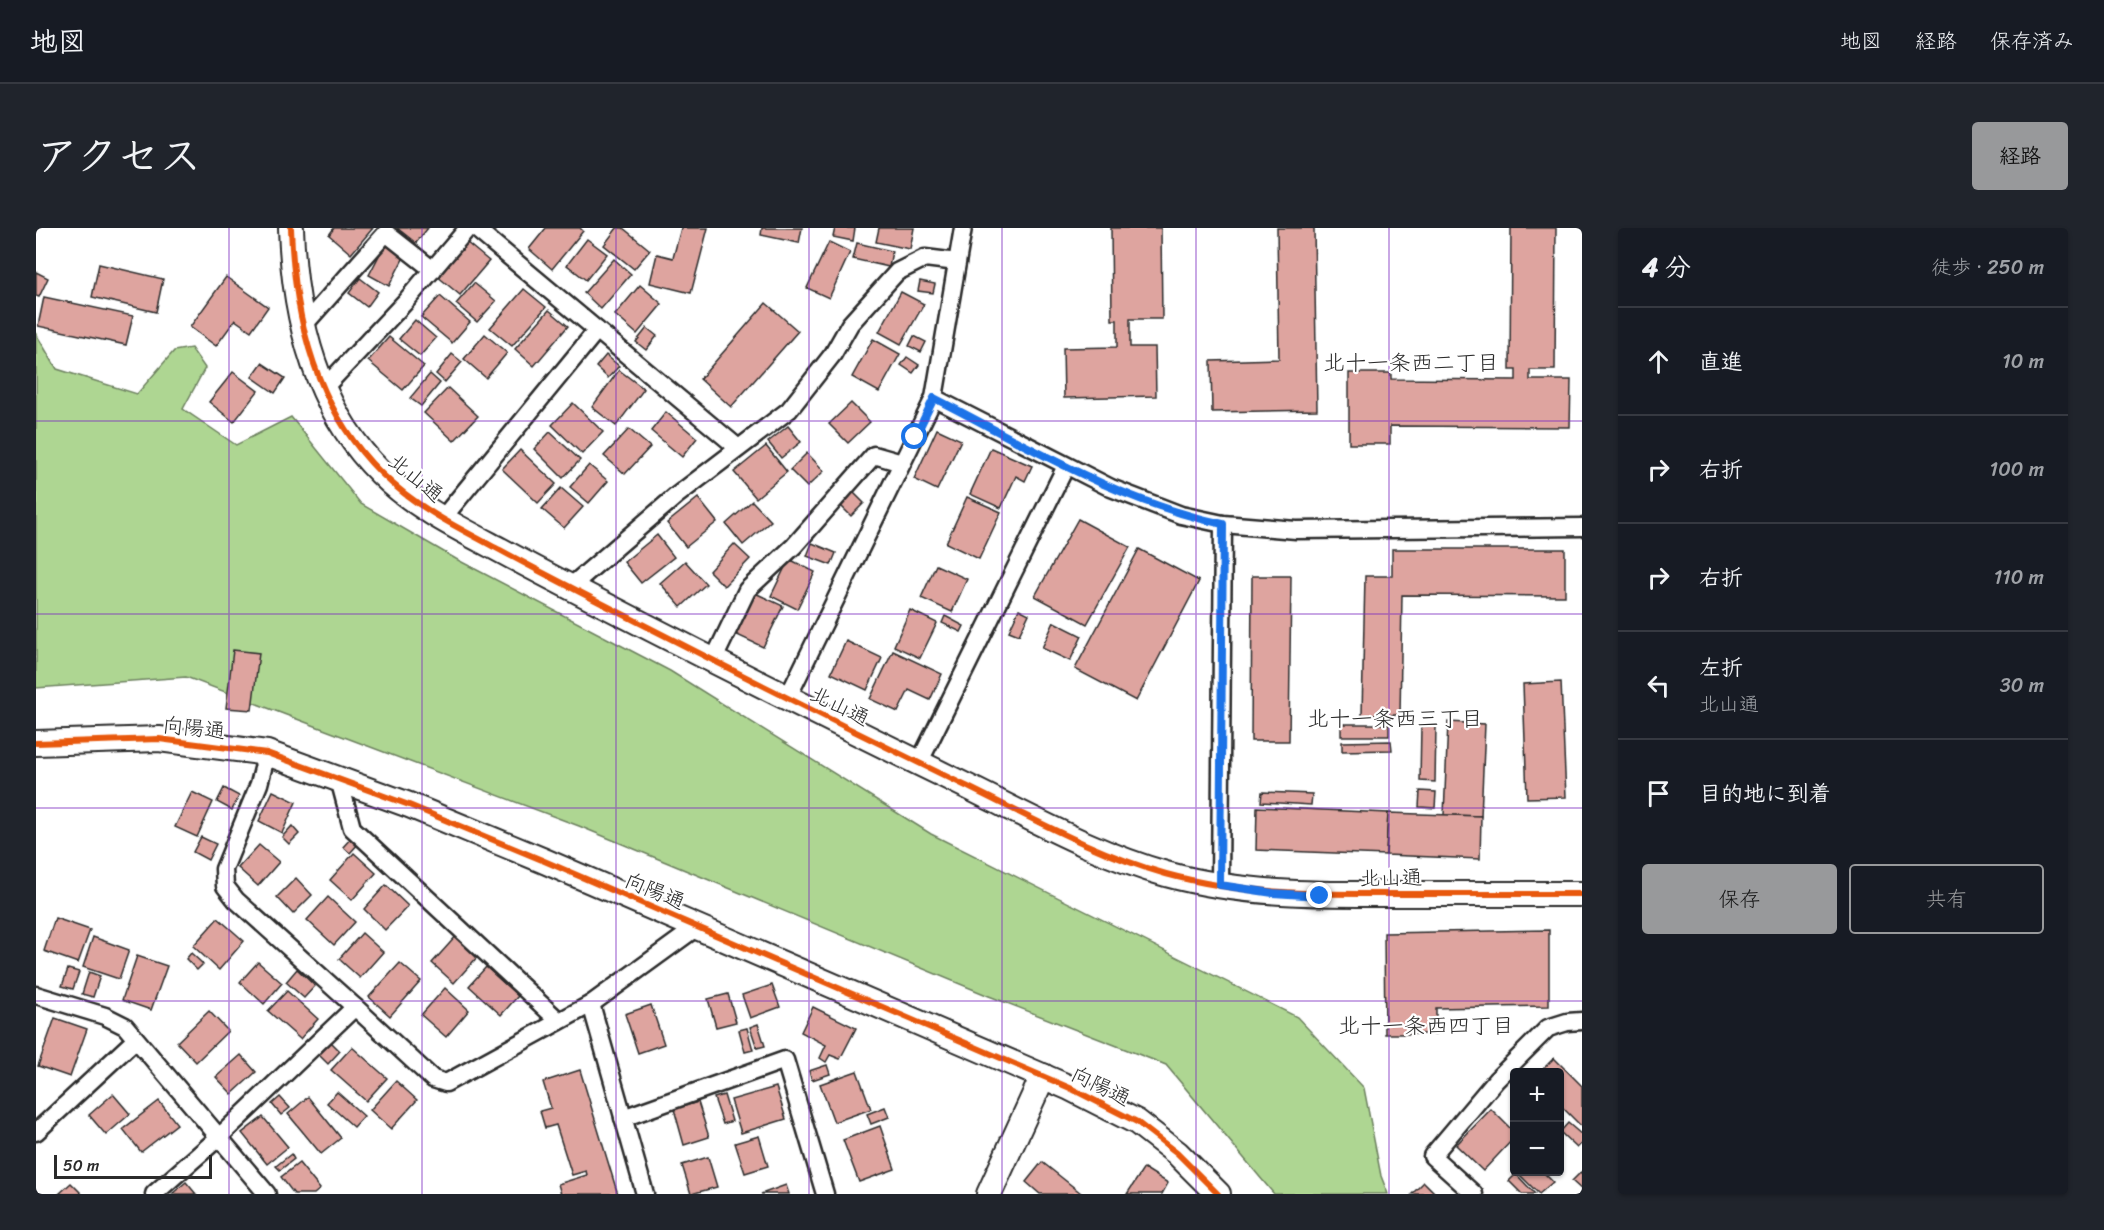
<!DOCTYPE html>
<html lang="ja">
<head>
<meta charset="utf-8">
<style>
	body { margin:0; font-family:Sriracha,"Klee One",sans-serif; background:#20242c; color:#f1f3f6 }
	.controls { position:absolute; right:18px; bottom:18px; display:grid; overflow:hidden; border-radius:6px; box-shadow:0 2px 4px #0004 }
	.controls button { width:54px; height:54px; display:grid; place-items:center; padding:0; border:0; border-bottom:2px solid #363941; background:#171b24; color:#f1f3f6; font:30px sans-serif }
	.scale { position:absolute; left:18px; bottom:15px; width:158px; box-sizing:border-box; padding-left:6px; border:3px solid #2b2b2b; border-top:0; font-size:16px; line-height:21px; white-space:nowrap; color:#2b2b2b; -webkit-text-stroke:4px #fff; paint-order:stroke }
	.stop { position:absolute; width:18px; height:18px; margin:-14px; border:4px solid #1a73e8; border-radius:50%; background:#fff }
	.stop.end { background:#1a73e8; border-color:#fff; box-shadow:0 2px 6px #0008 }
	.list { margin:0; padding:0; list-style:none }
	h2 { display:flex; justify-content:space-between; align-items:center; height:78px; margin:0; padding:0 24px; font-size:26px }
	h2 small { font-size:20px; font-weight:400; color:#9ea1a6 }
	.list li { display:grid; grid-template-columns:39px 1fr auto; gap:18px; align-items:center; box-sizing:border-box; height:108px; padding:0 24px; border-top:2px solid #363941 }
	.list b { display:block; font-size:22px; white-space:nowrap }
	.list p { margin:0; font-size:20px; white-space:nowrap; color:#9ea1a6 }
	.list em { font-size:20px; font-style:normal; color:#9ea1a6 }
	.actions { display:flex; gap:12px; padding:18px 24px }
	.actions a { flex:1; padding:14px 0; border:2px solid #98999b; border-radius:6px; text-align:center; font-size:21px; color:#98999b }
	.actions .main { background:#98999b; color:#111 }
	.icon { flex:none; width:33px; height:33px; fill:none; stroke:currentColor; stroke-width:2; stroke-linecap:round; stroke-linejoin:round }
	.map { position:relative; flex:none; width:1546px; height:966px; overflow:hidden; border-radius:6px }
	header { display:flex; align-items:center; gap:36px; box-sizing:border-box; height:84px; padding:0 30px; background:#171b24; border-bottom:2px solid #363941 }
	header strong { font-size:28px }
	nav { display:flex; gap:33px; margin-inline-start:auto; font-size:21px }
	.intro { display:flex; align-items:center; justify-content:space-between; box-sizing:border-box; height:144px; padding:0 36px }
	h1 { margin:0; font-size:42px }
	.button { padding:15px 27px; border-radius:6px; background:#98999b; color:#111; font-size:21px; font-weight:700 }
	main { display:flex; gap:36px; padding:0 36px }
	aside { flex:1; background:#171b24; border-radius:6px; box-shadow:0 2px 4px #0004 }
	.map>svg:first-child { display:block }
	.green { fill:#aed692; stroke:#6c805e; stroke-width:1.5 }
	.building { fill:#dea49f; stroke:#2b2b2b; stroke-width:1.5 }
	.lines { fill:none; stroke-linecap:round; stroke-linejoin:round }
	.street-casing { stroke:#2b2b2b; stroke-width:21 }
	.secondary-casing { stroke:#2b2b2b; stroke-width:28 }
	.street { stroke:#fff; stroke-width:16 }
	.secondary { stroke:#fff; stroke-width:24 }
	.cycleway-casing { stroke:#fff; stroke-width:10 }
	.cycleway { stroke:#e8590c; stroke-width:6 }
	.route { stroke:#1a73e8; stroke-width:8 }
	.grid { fill:none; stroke:#7b2cbf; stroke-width:1.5; stroke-opacity:0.55 }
	.labels { text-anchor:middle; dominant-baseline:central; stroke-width:4.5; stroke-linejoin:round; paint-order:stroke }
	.street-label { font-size:21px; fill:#2b2b2b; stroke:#fff }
	.neighbourhood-label { font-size:22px; fill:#2b2b2b; stroke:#fff }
</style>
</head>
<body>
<header>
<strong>地図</strong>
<nav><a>地図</a><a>経路</a><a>保存済み</a></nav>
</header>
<div class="intro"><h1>アクセス</h1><a class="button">経路</a></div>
<main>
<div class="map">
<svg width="1546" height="966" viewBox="0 0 1546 966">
	<rect width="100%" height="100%" fill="#fff"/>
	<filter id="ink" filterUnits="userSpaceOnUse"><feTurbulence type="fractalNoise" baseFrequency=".0167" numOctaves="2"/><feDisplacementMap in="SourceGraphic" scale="12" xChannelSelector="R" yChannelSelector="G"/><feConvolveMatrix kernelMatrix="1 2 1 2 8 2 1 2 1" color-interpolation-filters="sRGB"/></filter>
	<g filter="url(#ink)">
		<path class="green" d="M0,106l21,35 80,25 37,-43 17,-3 14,20 -22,41 53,36 55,-28 70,87 95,55 214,112 261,163 366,183 67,71 17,88 7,18h-114l-108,-129 -177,-69 -410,-170 -393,-149 -150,11z"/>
		<g class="building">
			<path d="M298,0h39l-22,26 -22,-19z"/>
			<path d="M361,0h31l-12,15z"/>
			<path d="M510,0h34l3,3 -31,38 -23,-20z"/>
			<path d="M581,0h6l27,22 -16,19 -30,-24z"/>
			<path d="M645,0h27l-17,65 -41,-10 7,-29 16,4z"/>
			<path d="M726,0h40l-3,15 -38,-8z"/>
			<path d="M799,0h20l-2,13 -20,-4z"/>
			<path d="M843,0h35l-4,21 -34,-7z"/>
			<path d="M1075,0h50l1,91h-32v28h25l1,49 -92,2 -1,-50 54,-1v-27h-5z"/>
			<path d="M1241,0h37l3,182 -105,2 -1,-51 68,-2z"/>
			<path d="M1475,0h45l-1,142h-25v10h41l-1,47 -180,-1v18h-41v-71h42v6l125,1v-10h-6z"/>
			<path d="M551,11l20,15 -21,26 -19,-15z"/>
			<path d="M430,14l23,19 -29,34 -23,-19z"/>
			<path d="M793,14l21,10 -21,46 -22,-10z"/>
			<path d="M821,15l35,8 -3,16 -36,-8z"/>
			<path d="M349,16l20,11 -16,31 -20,-11z"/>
			<path d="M578,31l17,15 -30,35 -17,-16z"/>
			<path d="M63,36l64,15 -7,33 -64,-15z"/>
			<path d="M0,44l12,6 -9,19 -3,-1z"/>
			<path d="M190,49l42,30 -17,24 -16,-11 -19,26 -26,-19z"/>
			<path d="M324,50l18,14 -11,15 -18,-14z"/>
			<path d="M884,53l15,3 -2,9 -15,-2z"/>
			<path d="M438,55l22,18 -19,21 -21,-18z"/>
			<path d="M604,57l22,19 -25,30 -22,-19z"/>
			<path d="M488,61l22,18 -34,39 -22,-18z"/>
			<path d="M865,64l23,12 -23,40 -22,-12z"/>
			<path d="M404,68l30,26 -18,21 -31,-26z"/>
			<path d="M8,69l89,19 -7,29 -88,-19z"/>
			<path d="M730,75l32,28 -67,76 -31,-28z"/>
			<path d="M513,82l19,16 -34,40 -19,-17z"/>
			<path d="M379,92l21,18 -16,18 -21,-17z"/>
			<path d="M611,100l10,8 -11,14 -10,-8z"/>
			<path d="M449,106l22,19 -21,25 -22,-19z"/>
			<path d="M878,108l12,6 -5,10 -12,-6z"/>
			<path d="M353,109l35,29 -21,24 -35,-29z"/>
			<path d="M837,111l27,15 -21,38 -27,-15z"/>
			<path d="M416,126l10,8 -17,20 -9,-8z"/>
			<path d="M570,127l13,11 -11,12 -12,-11z"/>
			<path d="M871,129l12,8 -6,8 -12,-8z"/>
			<path d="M226,135l23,15 -10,15 -23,-16z"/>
			<path d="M583,142l25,19 -28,37 -24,-19z"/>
			<path d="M197,144l25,19 -24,31 -25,-20z"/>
			<path d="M394,146l10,9 -19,23 -11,-8z"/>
			<path d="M412,160l30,28 -24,25 -30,-28z"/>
			<path d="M537,175l30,29 -21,22 -30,-29z"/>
			<path d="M815,175l19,19 -22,21 -19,-19z"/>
			<path d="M630,184l31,26 -15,19 -31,-26z"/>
			<path d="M752,198l13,16 -20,16 -13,-16z"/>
			<path d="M593,201l21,18 -25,27 -21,-18z"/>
			<path d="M901,201l24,11 -24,50 -23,-11z"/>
			<path d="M514,204l30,28 -17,18 -29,-29z"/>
			<path d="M730,218l21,26 -31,26 -22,-26z"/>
			<path d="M955,220l41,18 -7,15 -9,-5 -15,32 -31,-14z"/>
			<path d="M484,222l36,34 -18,19 -36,-34z"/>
			<path d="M771,225l17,18 -17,16 -17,-17z"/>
			<path d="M553,237l19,16 -19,22 -19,-16z"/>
			<path d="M525,260l22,19 -19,21 -22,-19z"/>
			<path d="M817,264l11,11 -13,13 -11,-11z"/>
			<path d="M931,269l34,15 -22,47 -33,-16z"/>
			<path d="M662,270l19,24 -31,25 -19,-24z"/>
			<path d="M716,273l19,20 -28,24 -17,-21z"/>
			<path d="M1042,291l52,28 -43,77 -52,-28z"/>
			<path d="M621,307l17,22 -33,26 -17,-21z"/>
			<path d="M776,315l24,10 -5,12 -24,-9z"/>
			<path d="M698,316l16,15 -26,27 -15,-15z"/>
			<path d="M1103,321l60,32 -63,120 -61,-32z"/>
			<path d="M1356,321h173v47l-163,-1 -2,120h-38l3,-139h27z"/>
			<path d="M753,331l26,13 -18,37 -26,-13z"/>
			<path d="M649,333l21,23 -25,23 -21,-24z"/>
			<path d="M900,337l31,14 -15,33 -31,-14z"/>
			<path d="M1216,348h39l-2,165h-38z"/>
			<path d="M719,365l28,13 -20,41 -28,-13z"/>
			<path d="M983,381l10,5 -10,21 -10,-4z"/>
			<path d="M874,382l27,13 -17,35 -26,-12z"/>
			<path d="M909,388l19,10 -3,6 -19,-9z"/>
			<path d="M1018,394l28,14 -12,25 -28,-13z"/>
			<path d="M810,413l36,17 -15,32 -36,-17z"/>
			<path d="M197,422l26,3 -7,57 -26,-2z"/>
			<path d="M857,423l49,23 -12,26 -21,-10 -11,22 -28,-13z"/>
			<path d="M1525,454l5,115 -39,1 -4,-114z"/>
			<path d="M1412,494l37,2 -4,92 -37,-1z"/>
			<rect x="1305" y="496" width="48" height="12"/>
			<path d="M1385,498h15l-1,56 -15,-1z"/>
			<path d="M1355,513l1,9 -50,1v-9z"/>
			<path d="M188,560l15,8 -7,14 -15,-8z"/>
			<path d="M237,563l23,11 -14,31 -23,-12z"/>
			<path d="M1384,563l16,1 -1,16 -16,-1z"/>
			<path d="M156,564l21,10 -16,35 -22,-10z"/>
			<path d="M1226,564l50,2 -1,11 -50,-3z"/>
			<path d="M1221,579l131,6 -2,42 -130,-5z"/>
			<path d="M1352,585l93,3 -1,43 -94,-4z"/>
			<path d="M256,598l7,8 -10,10 -7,-7z"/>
			<path d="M165,609l15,7 -8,16 -15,-8z"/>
			<path d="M316,609l7,6 -9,10 -7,-6z"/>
			<path d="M223,617l20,17 -21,24 -20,-18z"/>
			<path d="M318,625l22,20 -24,27 -22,-20z"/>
			<path d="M260,650l16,17 -19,19 -16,-17z"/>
			<path d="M350,657l22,21 -23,24 -21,-21z"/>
			<path d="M292,669l27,25 -21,23 -27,-25z"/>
			<path d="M19,690l35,12 -12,33 -34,-12z"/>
			<path d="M182,690l26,23 -25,29 -26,-24z"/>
			<path d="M1513,702v76l-113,2v26h-51l-1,-101z"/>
			<path d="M326,705l21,19 -23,26 -21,-19z"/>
			<path d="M422,706l22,20 -26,29 -22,-20z"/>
			<path d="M57,709l36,13 -10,29 -36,-12z"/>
			<path d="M155,725l12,11 -6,6 -11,-11z"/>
			<path d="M101,728l30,10 -16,44 -29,-10z"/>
			<path d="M222,734l24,21 -18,21 -24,-22z"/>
			<path d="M364,735l21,18 -31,35 -21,-19z"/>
			<path d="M450,739l32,29 -17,19 -32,-29z"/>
			<path d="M32,741l11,3 -6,17 -11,-3z"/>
			<path d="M261,741l18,17 -11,12 -18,-16z"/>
			<path d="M53,744l11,4 -7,21 -11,-3z"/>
			<path d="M736,757l8,22 -30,11 -8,-23z"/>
			<path d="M409,760l24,22 -23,27 -25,-22z"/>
			<path d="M251,763l31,28 -18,20 -32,-28z"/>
			<path d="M692,766l8,28 -20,5 -8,-28z"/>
			<path d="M615,777l13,39 -26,9 -13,-39z"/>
			<path d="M777,779l43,21 -16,31 -10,-4 -4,7 -6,-4 6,-13 -25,-13z"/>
			<path d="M173,783l19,20 -32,31 -19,-20z"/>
			<path d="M19,790l32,11 -17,48 -32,-11z"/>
			<path d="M722,796l7,22 -8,2 -7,-21z"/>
			<path d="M711,800l6,22 -8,2 -6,-22z"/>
			<path d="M295,814l9,9 -12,13 -9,-9z"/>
			<path d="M316,819l35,31 -21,23 -35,-31z"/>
			<path d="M205,827l15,17 -24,22 -16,-17z"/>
			<path d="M1518,830l28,28v41l-22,-22v-33h-20z"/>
			<path d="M791,837l3,9 -18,6 -3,-9z"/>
			<path d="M544,842l35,115 3,9h-57l-3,-10 29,-9 -1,-4 -14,4 -16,-50 -11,3 -5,-17 11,-3 -8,-26z"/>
			<path d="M821,843l14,38 -37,13 -14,-38z"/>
			<path d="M360,853l21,19 -26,29 -21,-19z"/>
			<path d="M740,859l10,32 -45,14 -10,-33z"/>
			<path d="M301,864l27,24 -10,11 -27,-24z"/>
			<path d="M77,866l17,20 -24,21 -17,-20z"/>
			<path d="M688,867l8,26 -9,3 -9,-26z"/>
			<path d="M244,869l10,11 -9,7 -9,-11z"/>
			<path d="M272,869l33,41 -20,16 -33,-40z"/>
			<path d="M123,873l18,23 -36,28 -18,-23z"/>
			<path d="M662,874l11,35 -25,8 -10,-36z"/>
			<path d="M849,879l4,10 -18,7 -4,-10z"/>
			<path d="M1455,881l23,23v6l-31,33 -27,-26z"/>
			<path d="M227,889l25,30 -21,17 -25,-31z"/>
			<path d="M1532,895l14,12v8l-5,5 -17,-16z"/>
			<path d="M844,898l15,43 -36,13 -16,-42z"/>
			<path d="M723,908l9,30 -23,7 -10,-30z"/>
			<path d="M255,926l3,5 -14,11 -4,-4z"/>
			<path d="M672,929l9,30 -26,7 -9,-29z"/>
			<path d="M1006,934l39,31 -1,1h-40l-14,-12z"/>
			<path d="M263,935l21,26 -6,5h-20l-13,-17z"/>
			<path d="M1108,940l24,15 -6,11h-35z"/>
			<path d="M1546,943v19l-10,-9z"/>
			<path d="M1481,944h26l10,10 -14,12z"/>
			<path d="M1480,946l19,20h-13l-13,-13z"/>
			<path d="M150,954l10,12h-24z"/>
			<path d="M1388,954l12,12h-24z"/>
			<path d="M35,955l11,11h-23z"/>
			<path d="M750,957l3,9h-28z"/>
		</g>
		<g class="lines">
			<g class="street-casing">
				<g id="street">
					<path d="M439,0l262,219"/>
					<path d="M267,98l83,-93 47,37"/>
					<path d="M287,161l82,-87 63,-74"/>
					<path d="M898,170l177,90 70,27 42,9 73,6 286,-3"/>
					<path d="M406,291l155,-189"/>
					<path d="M534,359l106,-91 113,-86 44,-56 17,-30 47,-52 28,-14 32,4"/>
					<path d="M677,433l34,-71 47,-44 80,-91 28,8"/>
					<path d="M751,471l147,-301 29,-170"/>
					<path d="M231,525l-8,31 -35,85 1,17 11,14 119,107"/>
					<path d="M883,535l147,-297"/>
					<path d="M303,551l13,49 207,193"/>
					<path d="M1184,657l3,-361"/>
					<path d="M0,767l69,21 20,10 142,168"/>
					<path d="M555,776l54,190"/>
					<path d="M587,890l162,-58 40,134"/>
					<path d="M0,904l99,-92"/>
					<path d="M118,966l64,-56 137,-131 78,72 13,4 145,-79 106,-77"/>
					<path d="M1438,966l-42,-38 64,-76 52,-52 19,-6 15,-1"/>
				</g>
			</g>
			<g class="secondary-casing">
				<g id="secondary">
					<path d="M255,0c3,89 25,181 90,245 34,34 77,55 119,77 46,25 93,49 140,73 107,55 215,109 324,162 66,32 131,69 202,89 84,23 165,20 250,20 56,0 111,0 166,0"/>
					<path d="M0,515l123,-4 108,14 142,52 133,55 528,228 67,34 40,31 41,41"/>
					<path d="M953,966l54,-118"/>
				</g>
			</g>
			<use href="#street" class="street"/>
			<use href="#secondary" class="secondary"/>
			<g class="cycleway-casing">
				<g id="cycleway">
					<path d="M255,0c3,89 25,181 90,245 34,34 77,55 119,77 46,25 93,49 140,73 107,55 215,109 324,162 66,32 131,69 202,89 84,23 165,20 250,20 56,0 111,0 166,0"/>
					<path d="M0,515l123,-4 108,14 142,52 133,55 528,228 67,34 40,31 41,41"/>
				</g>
			</g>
			<use href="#cycleway" class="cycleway"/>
		</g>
	</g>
	<g class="lines" filter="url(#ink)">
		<path class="route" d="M879,209l19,-39c94,48 185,104 289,126l-3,361 53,8 47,3"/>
	</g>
	<path class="grid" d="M193,0v966M386,0v966M580,0v966M773,0v966M966,0v966M1160,0v966M1353,0v966M0,193h1546M0,386h1546M0,580h1546M0,773h1546"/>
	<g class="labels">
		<g class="street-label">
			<text transform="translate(380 250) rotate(39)">北山通</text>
			<text transform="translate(804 478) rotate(26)">北山通</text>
			<text transform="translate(158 500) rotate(6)">向陽通</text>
			<text transform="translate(1355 650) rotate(-1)">北山通</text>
			<text transform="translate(619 663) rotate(23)">向陽通</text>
			<text transform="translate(1065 858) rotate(26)">向陽通</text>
		</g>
		<g class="neighbourhood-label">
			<text x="1375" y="134">北十一条西二丁目</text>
			<text x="1359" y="490">北十一条西三丁目</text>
			<text x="1390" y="797">北十一条西四丁目</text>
		</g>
	</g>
</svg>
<div class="controls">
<button>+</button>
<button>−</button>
</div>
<div class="scale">50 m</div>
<div class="stop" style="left:879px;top:209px"></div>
<div class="stop end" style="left:1284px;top:668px"></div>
</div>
<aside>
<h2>4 分<small>徒歩 · 250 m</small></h2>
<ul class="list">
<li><svg class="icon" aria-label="ahead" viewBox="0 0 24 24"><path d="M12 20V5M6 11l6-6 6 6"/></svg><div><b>直進</b></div><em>10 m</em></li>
<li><svg class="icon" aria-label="right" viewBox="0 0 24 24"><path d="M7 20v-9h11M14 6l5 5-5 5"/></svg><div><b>右折</b></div><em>100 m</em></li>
<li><svg class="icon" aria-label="right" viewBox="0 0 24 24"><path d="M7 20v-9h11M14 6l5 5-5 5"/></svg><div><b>右折</b></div><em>110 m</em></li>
<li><svg class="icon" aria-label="left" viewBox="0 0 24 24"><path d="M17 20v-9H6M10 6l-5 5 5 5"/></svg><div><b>左折</b><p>北山通</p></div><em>30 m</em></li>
<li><svg class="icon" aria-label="arrive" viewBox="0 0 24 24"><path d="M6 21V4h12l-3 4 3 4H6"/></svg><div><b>目的地に到着</b></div></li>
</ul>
<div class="actions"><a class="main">保存</a><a>共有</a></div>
</aside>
</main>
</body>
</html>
